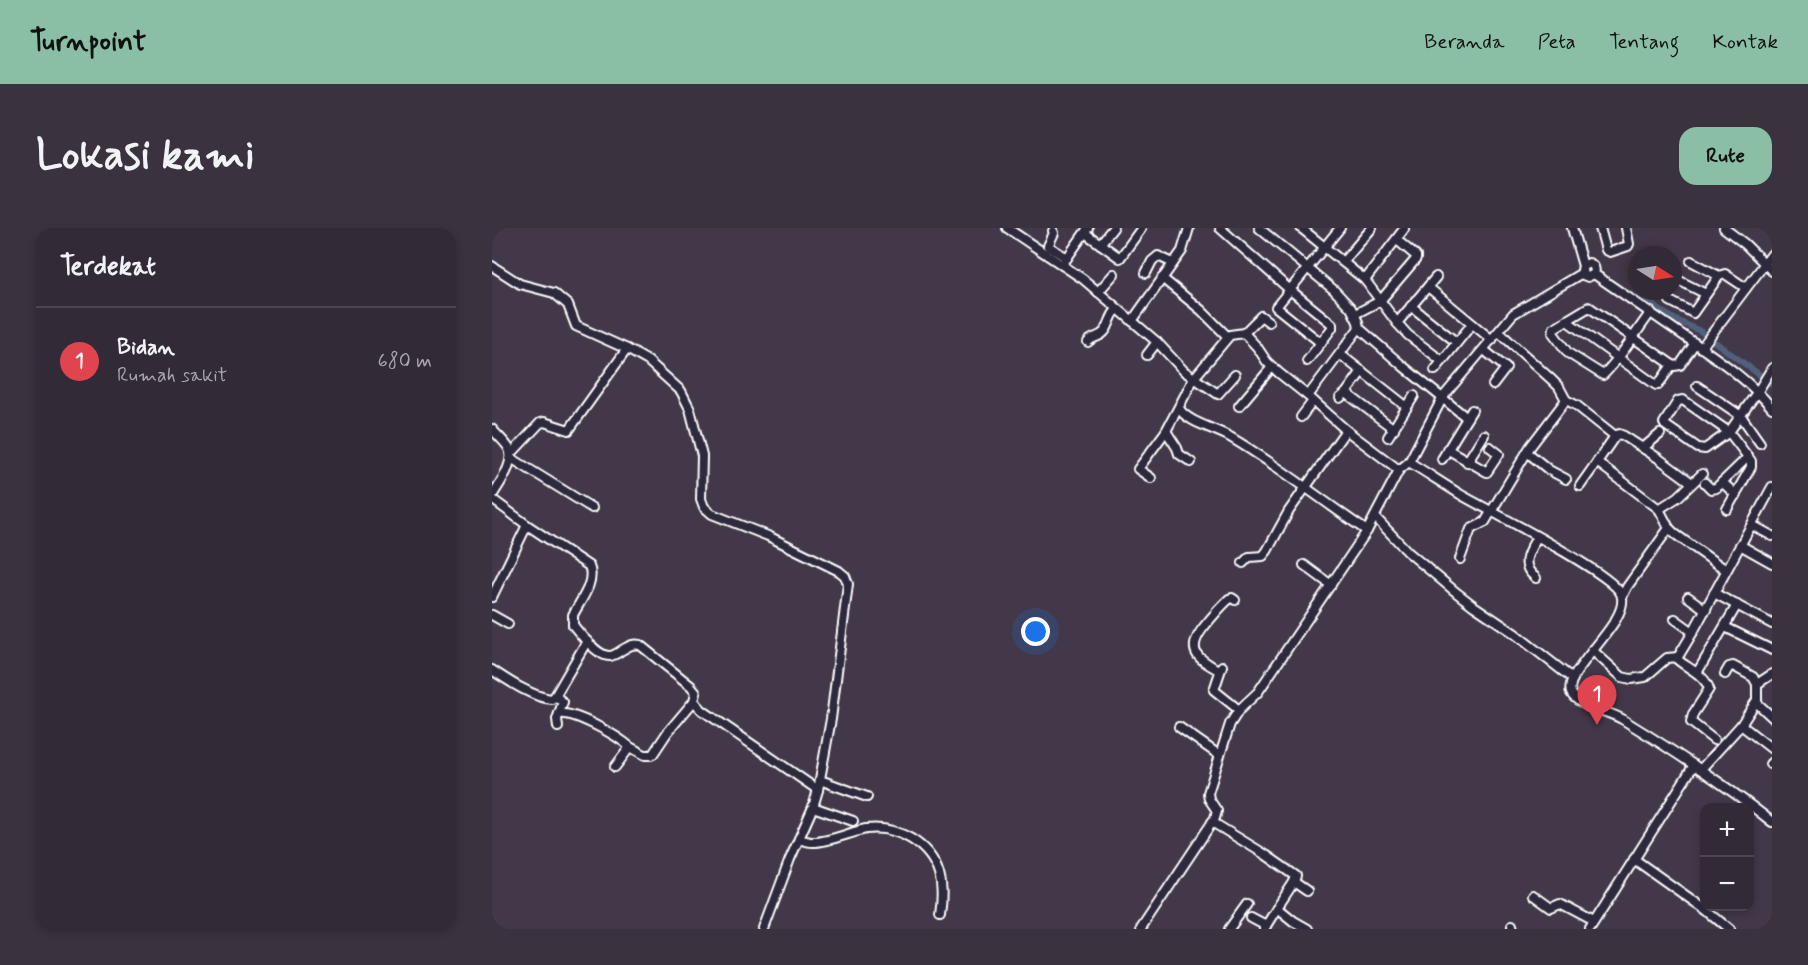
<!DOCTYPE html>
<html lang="id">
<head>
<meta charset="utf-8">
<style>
	body { margin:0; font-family:Mynerve,sans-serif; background:#3a323f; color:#f1f3f6 }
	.controls { position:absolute; right:18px; bottom:18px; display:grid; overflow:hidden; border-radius:12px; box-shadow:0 3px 9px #0003 }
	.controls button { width:54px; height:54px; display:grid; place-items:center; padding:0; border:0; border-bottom:2px solid #4d4652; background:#322a37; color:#f1f3f6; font:30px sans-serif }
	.compass { position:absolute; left:1136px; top:18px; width:54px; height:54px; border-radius:50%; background:#322a37; box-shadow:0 3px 9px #0003; rotate:102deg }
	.you { position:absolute; left:544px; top:404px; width:21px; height:21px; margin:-15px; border:4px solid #fff; border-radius:50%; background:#1a73e8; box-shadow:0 0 0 9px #1a73e833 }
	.badge { display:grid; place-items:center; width:39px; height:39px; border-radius:50%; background:#8abfa5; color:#fff; font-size:20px; font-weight:700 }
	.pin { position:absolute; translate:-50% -50px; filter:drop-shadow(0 2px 3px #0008) }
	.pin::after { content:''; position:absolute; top:32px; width:21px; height:18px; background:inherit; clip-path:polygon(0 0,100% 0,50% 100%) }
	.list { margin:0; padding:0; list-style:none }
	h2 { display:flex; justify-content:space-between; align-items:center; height:78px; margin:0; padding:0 24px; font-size:26px }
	h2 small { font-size:20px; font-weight:400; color:#a8a7ad }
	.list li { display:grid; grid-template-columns:39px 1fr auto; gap:18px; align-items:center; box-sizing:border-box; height:108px; padding:0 24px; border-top:2px solid #4d4652 }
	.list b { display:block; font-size:22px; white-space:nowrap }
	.list p { margin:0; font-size:20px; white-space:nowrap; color:#a8a7ad }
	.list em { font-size:20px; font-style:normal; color:#a8a7ad }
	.map { position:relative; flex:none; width:1280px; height:701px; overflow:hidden; border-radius:18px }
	header { display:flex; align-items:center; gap:36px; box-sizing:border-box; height:84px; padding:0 30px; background:#8abfa5; color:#111 }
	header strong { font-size:28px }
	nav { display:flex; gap:33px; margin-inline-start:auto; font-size:21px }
	.intro { display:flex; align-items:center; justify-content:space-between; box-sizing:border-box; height:144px; padding:0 36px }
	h1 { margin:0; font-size:42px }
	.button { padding:15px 27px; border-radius:18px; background:#8abfa5; color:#111; font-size:21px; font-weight:700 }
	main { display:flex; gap:36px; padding:0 36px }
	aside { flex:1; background:#322a37; border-radius:18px; box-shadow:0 3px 9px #0003 }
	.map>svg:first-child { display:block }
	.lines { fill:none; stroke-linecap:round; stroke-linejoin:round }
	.canal { stroke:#51617b; stroke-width:6 }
	.minor-casing { stroke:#fff; stroke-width:12 }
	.minor { stroke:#2f2a3d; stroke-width:8 }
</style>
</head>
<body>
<header>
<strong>Turnpoint</strong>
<nav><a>Beranda</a><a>Peta</a><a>Tentang</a><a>Kontak</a></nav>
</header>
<div class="intro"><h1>Lokasi kami</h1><a class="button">Rute</a></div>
<main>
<aside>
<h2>Terdekat<small></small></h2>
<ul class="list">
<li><span class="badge" style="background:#e0444e">1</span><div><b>Bidan</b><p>Rumah sakit</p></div><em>680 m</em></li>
</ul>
</aside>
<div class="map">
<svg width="1280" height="701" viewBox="0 0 1280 701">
	<rect width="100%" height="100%" fill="#433849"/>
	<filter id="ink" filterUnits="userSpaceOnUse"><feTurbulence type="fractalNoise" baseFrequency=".0167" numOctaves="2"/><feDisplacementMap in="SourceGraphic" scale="12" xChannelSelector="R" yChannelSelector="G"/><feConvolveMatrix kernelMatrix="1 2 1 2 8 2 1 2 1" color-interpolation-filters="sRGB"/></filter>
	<g filter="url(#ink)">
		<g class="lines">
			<path class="canal" d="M1150,64l16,17 18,11 24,11 72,53"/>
			<g class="minor-casing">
				<g id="minor">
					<path d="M515,0l76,51 74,63 27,29 10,7 36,-43 14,-2 13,14 10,15 12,11 29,23 38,34 53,40"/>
					<path d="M728,0l69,61 43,35v4l-25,33"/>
					<path d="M767,0l75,62 17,18 7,14 1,6 45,39 63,51"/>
					<path d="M809,0l64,52 32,43 39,-46"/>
					<path d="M1080,0l11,38"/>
					<path d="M1108,0l6,22 4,2 18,-6 1,-2 -3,-16"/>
					<path d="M1232,0l21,16 27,27"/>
					<path d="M561,3l1,2 -6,13 19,12"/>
					<path d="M593,5l35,25 21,-29"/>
					<path d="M608,16l13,-16"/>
					<path d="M1199,33l28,15 6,-2 21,14"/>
					<path d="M851,34l29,-34"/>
					<path d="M570,37l26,-37"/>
					<path d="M0,38l28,18 34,9 14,12 8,21 51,23 21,12 33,30 9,18 12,47 -1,43 3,8 8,7 56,22 71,35 6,5 3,8 -17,135 -13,71 -5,17 -23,52 -26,70"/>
					<path d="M654,45l6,-12 6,-5 15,7"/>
					<path d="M1102,46c2,-5 0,-9 -5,-11l-6,3 -1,4 1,5 5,2 6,-3c32,22 64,44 96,66 29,20 59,40 82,68"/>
					<path d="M670,50l39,32 27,27"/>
					<path d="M873,52l39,-51"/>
					<path d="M1188,53l26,13"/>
					<path d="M936,59l64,53"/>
					<path d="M606,64l16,-18"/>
					<path d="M1178,73l23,12 26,-37"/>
					<path d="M919,78l45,36"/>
					<path d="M1159,84c-16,21 -30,46 -48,63l-35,-22 -15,-20 1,-5 35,-21 85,59 6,-1 15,-22"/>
					<path d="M863,86l25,-13 36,-42v-3l-19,-16"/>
					<path d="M640,93l50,-70 7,-23"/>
					<path d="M1075,93l89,64h2l14,-20"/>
					<path d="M905,95l11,12 34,26"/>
					<path d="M1007,104l53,48 7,7 7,13 10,5 39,31 4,-2 5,2 34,22 34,25"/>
					<path d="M752,105l17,-17 8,6"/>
					<path d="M596,114c5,-6 12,-4 17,-11 6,-8 4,-13 12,-22"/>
					<path d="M829,115l-45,-36 64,-79"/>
					<path d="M1209,120l71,-94"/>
					<path d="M992,122l22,18 -13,17"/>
					<path d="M655,127l10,-13"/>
					<path d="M849,127l66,52"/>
					<path d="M943,142l37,-46"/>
					<path d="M1205,158l44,30 19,27"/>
					<path d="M854,165l48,36"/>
					<path d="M816,168l51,-68"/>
					<path d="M848,170l6,-5 16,-22"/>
					<path d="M747,178l33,-39"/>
					<path d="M687,180c7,14 38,21 51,29 48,28 91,63 137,94"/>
					<path d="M809,189l12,-16"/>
					<path d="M0,201c5,6 12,12 16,18 9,14 -9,37 -16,49"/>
					<path d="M674,203l11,17 2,6 12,8"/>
					<path d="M1123,208l-18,26 62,47 10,19 6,6 51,36"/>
					<path d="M896,209l26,-41"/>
					<path d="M1151,220l17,-14"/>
					<path d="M955,221l40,23 12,-18 -9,-7"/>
					<path d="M1035,224l22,18 17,9"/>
					<path d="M19,226l29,-31 4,-1 25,8 58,-81"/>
					<path d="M19,230l81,50"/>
					<path d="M950,231l30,-49"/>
					<path d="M917,234c18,11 36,23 54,34 27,15 149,77 158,98 12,28 -66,82 -48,102 10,11 35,15 49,23 52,32 103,65 150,103"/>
					<path d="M975,234l17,-27"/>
					<path d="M659,250l-13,-9 28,-38 28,-53 24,16 17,-19"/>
					<path d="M1230,254l14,13"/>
					<path d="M1213,255l6,6 5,-1 32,-31"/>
					<path d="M1088,258l17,-24"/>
					<path d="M0,271l35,26 62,41c7,16 -9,35 -16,49v10c7,9 25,31 36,31 5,0 9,-3 13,-6 6,-3 10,-7 18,-5l51,41 5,6 -2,9 8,9 116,80"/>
					<path d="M1167,281l19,-12 24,-23"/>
					<path d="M1235,281l24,-42v-6l-3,-4 -19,-25 -46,-32 -5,1 -14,22 1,2 33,23 7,1 24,-17 29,-41 14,-23"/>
					<path d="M883,289l33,35 49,41 17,13 40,27 59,46"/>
					<path d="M1260,297l20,11"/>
					<path d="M1248,317l32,18"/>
					<path d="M968,331l11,-30 14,-7 45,-75 36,-47"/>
					<path d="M751,335l6,-6 14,-1 4,-5 22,-40 57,-81"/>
					<path d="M812,337l27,20"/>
					<path d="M1044,350c-17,-13 -8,-25 1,-41"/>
					<path d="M1222,365l58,31"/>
					<path d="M0,369l35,-72"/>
					<path d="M1130,369l5,-10 42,-59"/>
					<path d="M1196,369l18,13"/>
					<path d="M0,387l16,9"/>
					<path d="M1183,391l18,13"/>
					<path d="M1233,399l47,23"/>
					<path d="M1100,422l30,27 9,2 14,-2 22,-19 11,-1"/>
					<path d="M730,438l-8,24 25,20"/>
					<path d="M0,442c15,10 42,28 60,29l3,-3 32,-55"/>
					<path d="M728,443c-21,-12 -35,-19 -17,-43 8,-10 16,-20 26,-29l3,-1 3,2"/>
					<path d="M1205,445l40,-68"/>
					<path d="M1265,456l15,-10"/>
					<path d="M63,468l8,6 -6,17 1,8"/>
					<path d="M1265,475l15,14"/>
					<path d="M67,486c15,-3 59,22 71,33"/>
					<path d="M1249,497l31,24"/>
					<path d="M687,499l40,28"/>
					<path d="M1222,512l-23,-18 2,-8 16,-25c-4,-14 -20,-20 -31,-29v-3l15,-25 79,-145"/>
					<path d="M1278,536l2,-2"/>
					<path d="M123,539l15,-20 15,8h6l2,-1 14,-21 27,-32"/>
					<path d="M1209,541l40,-44 16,-25v-16l-4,-7 -20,-11 -4,1 -4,7"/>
					<path d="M328,552l47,17"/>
					<path d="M321,579l40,14"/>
					<path d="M720,594l54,33 30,21 -2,6 -17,26 16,13 14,8"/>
					<path d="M307,611c4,1 9,3 13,3 14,1 39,-10 54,-13 31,-4 64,15 73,45 4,13 3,28 1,41"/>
					<path d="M1142,631l72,51 23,19"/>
					<path d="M802,654l13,9"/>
					<path d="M1041,667l18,13 9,-4 34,18"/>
					<path d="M759,690l15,8"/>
					<path d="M1020,697l1,4"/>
					<path d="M649,701l74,-111 2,-7 -8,-12 -1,-6 22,-69 9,-14 19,-18 109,-161 32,-61 10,-8 34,-65 70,-83 69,-41"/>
					<path d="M737,701l18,-25"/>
					<path d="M772,701l13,-21"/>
					<path d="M1098,701l104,-164"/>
				</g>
			</g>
			<use href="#minor" class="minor"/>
		</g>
	</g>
</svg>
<div class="controls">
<button>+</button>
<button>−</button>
</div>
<svg class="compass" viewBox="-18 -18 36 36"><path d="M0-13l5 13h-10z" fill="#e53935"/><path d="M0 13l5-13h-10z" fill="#a8a7ad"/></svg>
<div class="you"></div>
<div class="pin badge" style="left:1105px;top:497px;background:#e0444e">1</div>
</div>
</main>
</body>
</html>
